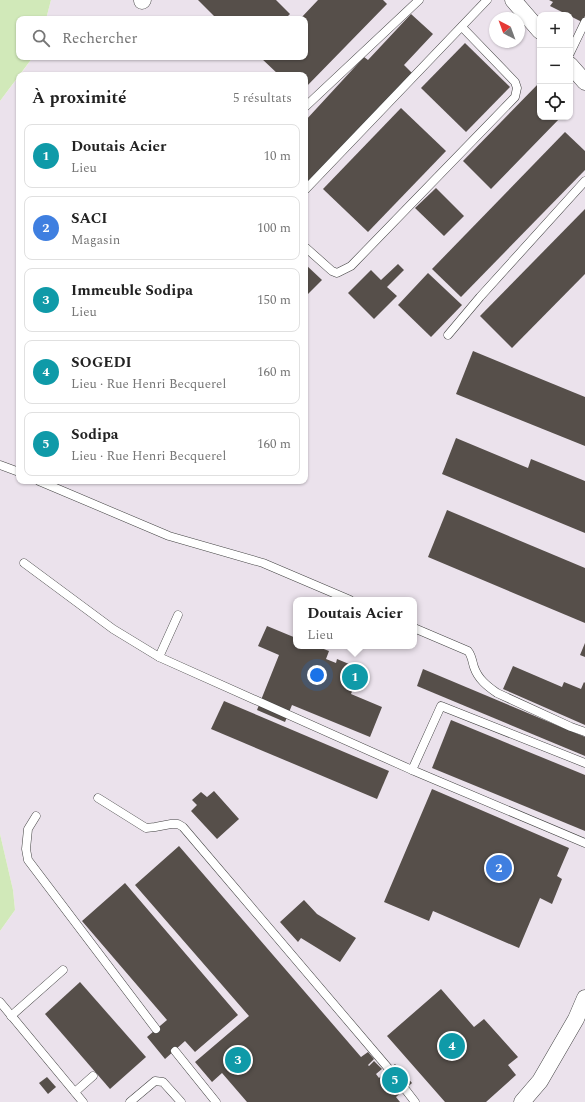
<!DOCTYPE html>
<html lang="fr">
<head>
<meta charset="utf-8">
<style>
	body { margin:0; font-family:Spectral,serif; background:#f6f6f6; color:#222 }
	.controls { position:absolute; right:12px; top:12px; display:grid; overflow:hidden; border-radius:8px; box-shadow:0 1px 3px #0004 }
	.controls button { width:36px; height:36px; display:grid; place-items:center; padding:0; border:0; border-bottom:1px solid #e0e0e0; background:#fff; color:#222; font:20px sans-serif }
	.compass { position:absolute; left:489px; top:12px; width:36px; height:36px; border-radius:50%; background:#fff; box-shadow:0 1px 3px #0004; rotate:319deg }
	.you { position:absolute; left:317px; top:675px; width:14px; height:14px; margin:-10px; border:3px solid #fff; border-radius:50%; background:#1a73e8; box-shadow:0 0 0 6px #1a73e833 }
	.badge { display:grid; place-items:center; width:26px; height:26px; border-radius:50%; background:#bc272c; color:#fff; font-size:13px; font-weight:700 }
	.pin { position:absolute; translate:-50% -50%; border:2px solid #fff; box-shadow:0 1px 4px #0006 }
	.popup { position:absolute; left:293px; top:597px; width:124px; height:52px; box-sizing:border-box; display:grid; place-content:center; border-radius:8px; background:#fff; filter:drop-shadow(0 1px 3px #0005); font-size:13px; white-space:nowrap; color:#767676 }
	.popup b { font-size:15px; color:#222 }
	.popup::after { content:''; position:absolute; left:50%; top:100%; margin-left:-8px; border:8px solid transparent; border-top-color:#fff }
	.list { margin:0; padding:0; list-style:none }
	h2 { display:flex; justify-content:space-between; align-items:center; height:52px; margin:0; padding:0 16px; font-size:17px }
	h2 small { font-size:13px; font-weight:400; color:#767676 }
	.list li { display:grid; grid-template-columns:26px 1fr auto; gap:12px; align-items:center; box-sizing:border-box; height:64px; margin:0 8px 8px; padding:0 8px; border:1px solid #e0e0e0; border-radius:8px }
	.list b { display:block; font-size:15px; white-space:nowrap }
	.list p { margin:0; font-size:13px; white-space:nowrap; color:#767676 }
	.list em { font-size:13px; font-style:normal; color:#767676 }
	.icon { flex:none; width:22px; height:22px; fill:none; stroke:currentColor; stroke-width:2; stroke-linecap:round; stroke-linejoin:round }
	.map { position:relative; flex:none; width:585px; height:1102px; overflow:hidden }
	.search { position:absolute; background:#fff; box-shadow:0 1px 3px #0004; left:16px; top:16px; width:292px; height:44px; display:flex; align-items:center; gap:10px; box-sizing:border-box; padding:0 14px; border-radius:8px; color:#767676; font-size:15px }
	.panel { position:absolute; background:#fff; box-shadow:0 1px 3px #0004; left:16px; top:72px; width:292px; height:412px; border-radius:8px }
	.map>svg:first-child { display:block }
	.industrial { fill:#ebe2ec; fill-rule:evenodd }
	.green { fill:#d1e9b9 }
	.building { fill:#564f4a }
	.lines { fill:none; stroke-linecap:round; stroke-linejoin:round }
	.service-casing { stroke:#414141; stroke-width:9 }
	.minor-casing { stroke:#414141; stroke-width:17 }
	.service { stroke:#fff; stroke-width:8 }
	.minor { stroke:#fff; stroke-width:16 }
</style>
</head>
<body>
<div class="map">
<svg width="585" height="1102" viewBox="0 0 585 1102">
	<rect width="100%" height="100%" fill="#fffcef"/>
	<path class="industrial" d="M51,0h534v1102h-585v-171l15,-21 -2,-20 -13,-56v-733l19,-25v405h286v-406h-285l13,-18h272v-38h-259zM540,15h30v102h-30zM495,18h24v24h-24zM296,600h118v46h-118z"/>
	<g class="green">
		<path d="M0,0h51l-5,19h-27v38h14l-33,44z"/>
		<path d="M0,834l13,56 2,20 -15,21z"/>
	</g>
	<g class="building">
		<path d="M198,0h78l14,14 -5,5h-68z"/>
		<path d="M318,0h65l4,4 -82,84v-13h-26l-18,-17 2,-1h42v-38h-5z"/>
		<path d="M549,0h36v16l-3,6 -12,-6v-1h-2l-18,-9 3,-4z"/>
		<path d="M411,14l22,20 -29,31 8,8 -64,68 -43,43v-63l59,-64 4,3z"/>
		<path d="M465,43l45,44 -44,45 -45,-44z"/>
		<path d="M540,82v35h21l-70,72 -28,-28z"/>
		<path d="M401,108l45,43 -78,81 -45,-43z"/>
		<path d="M565,132l20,19v19l-124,127 -29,-28z"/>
		<path d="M436,188l28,28 -20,20 -29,-28z"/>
		<path d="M585,209v65l-73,74 -32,-32z"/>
		<path d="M305,264l17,16 -17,17z"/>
		<path d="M398,264l6,6 -17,17 10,9 -23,23 -26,-26 23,-23 10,10z"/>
		<path d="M428,273l34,32 -31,32 -33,-32z"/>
		<path d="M473,351l112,46v49l-129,-52z"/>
		<path d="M456,438l72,30 3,-9 54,22v52l-143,-59z"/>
		<path d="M447,510l138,58v55l-157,-66z"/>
		<path d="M267,626l29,12v8h20l13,5 -3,8 10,4 1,-4 24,10 -10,25 31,13 -12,30 -78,-32 -7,17 -28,-12 22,-55 -21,-9z"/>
		<path d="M585,643v14l-5,-2z"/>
		<path d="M513,666l49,21 2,-5 17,7 3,-7 1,1v42l-82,-36z"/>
		<path d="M423,669l162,68v19l-168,-70z"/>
		<path d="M224,701l165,70 -12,28 -166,-70z"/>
		<path d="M451,720l134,55v56l-153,-63z"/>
		<path d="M432,789l137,59 -12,28 5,3 -10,25 -12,-6 -21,50 -86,-37 -4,10 -45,-19z"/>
		<path d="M214,791l25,28 -22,20 -26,-28 6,-6 -5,-5 9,-8 6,5z"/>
		<path d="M179,846l182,211 7,-5 6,7 -6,6 1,1 5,-5 8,8 -6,5 3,4 16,-14 17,19 -16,14 4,5h-153l-25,-29 -10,9 -17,-20 54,-46 -114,-131z"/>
		<path d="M125,883l113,132 -43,37 -10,-11 -20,18 -18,-22 20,-17 -85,-99z"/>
		<path d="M304,900l13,14 39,24 -16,24 -39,-24 -3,4 -18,-20z"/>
		<path d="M80,982l66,75 -36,32 -65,-75z"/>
		<path d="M441,989l33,38 10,-8 34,38 -10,8 8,10 -30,27h-41l-58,-66z"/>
		<path d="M47,1077l9,10 -8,7 -9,-11z"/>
	</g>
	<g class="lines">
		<g class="service-casing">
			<g id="service">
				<path d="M570,53l15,-31"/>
				<path d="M305,107l114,-107"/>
				<path d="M305,190l182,-190"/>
				<path d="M305,247l27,24 5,2 14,-7 164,-169 2,-9 -2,-6 -53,-55"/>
				<path d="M448,335l32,-38 105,-116"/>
				<path d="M0,465l19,7"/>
				<path d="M39,481l130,55 94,27 87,37"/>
				<path d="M24,563l89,66 46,28 253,113"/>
				<path d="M414,628l54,23c4,5 4,10 6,16 4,12 13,19 23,26l74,34 14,5"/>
				<path d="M159,657l19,-42"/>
				<path d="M585,763l-144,-57 -29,64 173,73"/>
				<path d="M98,798l48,30 9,-1 16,-3h7l5,3 206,242"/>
				<path d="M36,816l-8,13 -2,20 2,11 128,169"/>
				<path d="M0,1002l83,100"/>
				<path d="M11,1016l52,-46"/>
				<path d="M175,1051l41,51"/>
				<path d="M405,1089l10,13"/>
				<path d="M75,1092l18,-16"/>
				<path d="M130,1102l25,-21 8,1 18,20"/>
			</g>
		</g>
		<g class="minor-casing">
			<g id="minor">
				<path d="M513,0l27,31"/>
				<path d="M142,1l1,-1"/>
				<path d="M570,65l15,17"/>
				<path d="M522,1102l18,-21 36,-62 9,-21"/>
			</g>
		</g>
		<use href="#service" class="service"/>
		<use href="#minor" class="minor"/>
	</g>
</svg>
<div class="controls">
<button>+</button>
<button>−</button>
<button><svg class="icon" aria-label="locate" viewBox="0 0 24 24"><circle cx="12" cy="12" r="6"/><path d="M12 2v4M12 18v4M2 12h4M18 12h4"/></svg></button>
</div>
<svg class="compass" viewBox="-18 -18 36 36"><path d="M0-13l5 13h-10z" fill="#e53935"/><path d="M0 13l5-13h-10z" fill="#767676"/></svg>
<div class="you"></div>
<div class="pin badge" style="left:355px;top:677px;background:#0f9aa8">1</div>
<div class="popup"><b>Doutais Acier</b>Lieu</div>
<div class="pin badge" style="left:499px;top:868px;background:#3f7fe0">2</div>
<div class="pin badge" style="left:238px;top:1060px;background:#0f9aa8">3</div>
<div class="pin badge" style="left:452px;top:1046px;background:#0f9aa8">4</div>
<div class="pin badge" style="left:395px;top:1080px;background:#0f9aa8">5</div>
<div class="search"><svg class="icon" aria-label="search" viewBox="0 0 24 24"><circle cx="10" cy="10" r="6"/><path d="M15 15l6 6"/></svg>Rechercher</div>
<section class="panel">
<h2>À proximité<small>5 résultats</small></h2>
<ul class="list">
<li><span class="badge" style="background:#0f9aa8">1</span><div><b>Doutais Acier</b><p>Lieu</p></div><em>10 m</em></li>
<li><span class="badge" style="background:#3f7fe0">2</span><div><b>SACI</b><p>Magasin</p></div><em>100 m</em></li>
<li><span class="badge" style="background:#0f9aa8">3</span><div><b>Immeuble Sodipa</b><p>Lieu</p></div><em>150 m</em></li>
<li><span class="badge" style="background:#0f9aa8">4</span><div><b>SOGEDI</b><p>Lieu · Rue Henri Becquerel</p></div><em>160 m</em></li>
<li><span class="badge" style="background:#0f9aa8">5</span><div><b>Sodipa</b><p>Lieu · Rue Henri Becquerel</p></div><em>160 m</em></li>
</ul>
</section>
</div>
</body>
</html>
